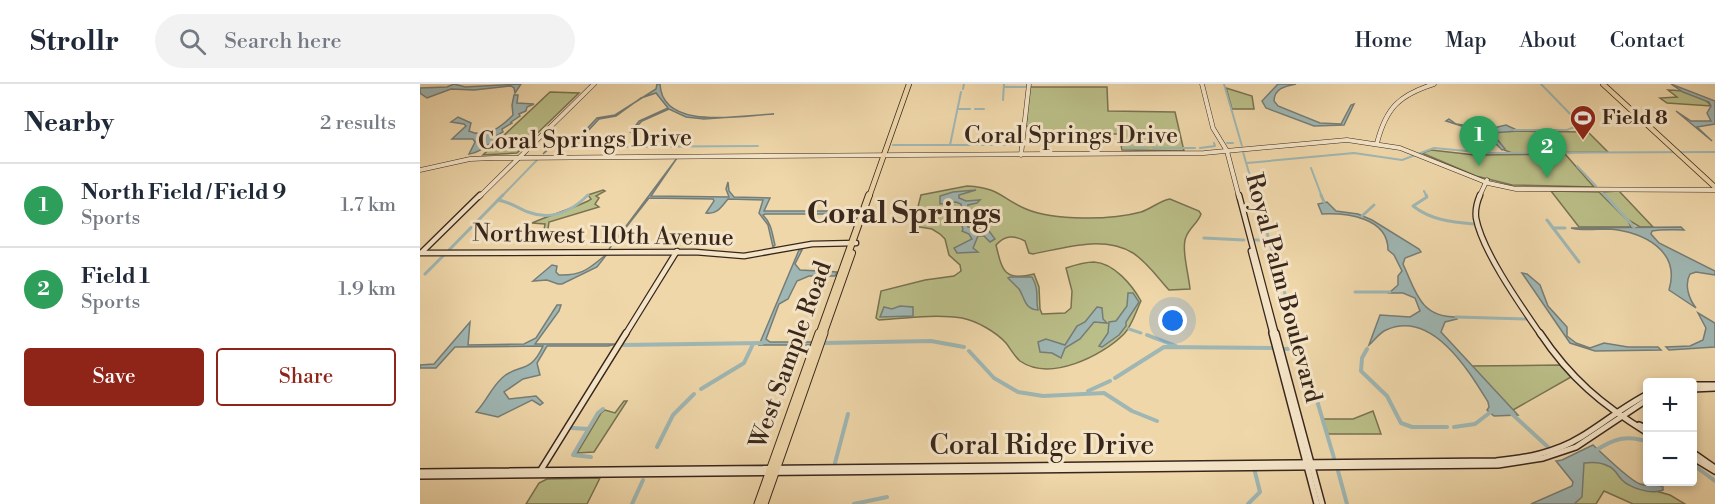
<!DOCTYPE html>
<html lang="en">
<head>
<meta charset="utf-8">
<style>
	body { margin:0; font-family:"Libre Bodoni",serif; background:#f2f2f3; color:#1f2937 }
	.controls { position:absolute; right:18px; bottom:18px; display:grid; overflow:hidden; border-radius:6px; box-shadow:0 3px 9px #0003 }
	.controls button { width:54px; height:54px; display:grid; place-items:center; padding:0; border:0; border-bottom:2px solid #e0e1e3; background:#fff; color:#1f2937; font:30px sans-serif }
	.you { position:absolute; left:753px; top:237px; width:21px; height:21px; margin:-15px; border:4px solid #fff; border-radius:50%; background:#1a73e8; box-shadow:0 0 0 9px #1a73e833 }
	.badge { display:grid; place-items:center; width:39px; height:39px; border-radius:50%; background:#8f2418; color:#fff; font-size:20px; font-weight:700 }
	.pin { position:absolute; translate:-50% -50px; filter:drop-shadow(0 2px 3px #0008) }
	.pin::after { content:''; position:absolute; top:32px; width:21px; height:18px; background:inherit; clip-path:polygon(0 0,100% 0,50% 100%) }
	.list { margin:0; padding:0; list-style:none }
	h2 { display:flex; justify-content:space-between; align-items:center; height:78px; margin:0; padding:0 24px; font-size:26px }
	h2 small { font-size:20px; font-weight:400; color:#747a83 }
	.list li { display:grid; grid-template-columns:39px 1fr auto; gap:18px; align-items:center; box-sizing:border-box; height:84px; padding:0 24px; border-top:2px solid #e0e1e3 }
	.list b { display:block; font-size:22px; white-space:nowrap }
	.list p { margin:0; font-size:20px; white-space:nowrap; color:#747a83 }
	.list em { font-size:20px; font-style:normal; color:#747a83 }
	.actions { display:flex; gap:12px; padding:18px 24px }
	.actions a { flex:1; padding:14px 0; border:2px solid #8f2418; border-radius:6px; text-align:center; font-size:21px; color:#8f2418 }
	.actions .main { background:#8f2418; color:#fff }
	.icon { flex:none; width:33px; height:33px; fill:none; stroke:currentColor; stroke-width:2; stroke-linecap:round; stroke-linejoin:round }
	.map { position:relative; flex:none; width:1295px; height:420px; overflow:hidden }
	header { display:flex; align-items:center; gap:36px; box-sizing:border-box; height:84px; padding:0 30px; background:#fff; border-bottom:2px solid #e0e1e3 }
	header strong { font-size:28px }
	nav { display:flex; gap:33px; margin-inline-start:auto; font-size:21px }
	.search { width:420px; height:54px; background:#f2f2f3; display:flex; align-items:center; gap:15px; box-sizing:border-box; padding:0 21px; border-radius:33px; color:#747a83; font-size:22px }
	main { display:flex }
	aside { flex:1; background:#fff }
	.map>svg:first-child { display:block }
	.green { fill:#babe88; stroke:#797252; stroke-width:1.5 }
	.water { fill:#9fb7b4; stroke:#767d77; stroke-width:1.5 }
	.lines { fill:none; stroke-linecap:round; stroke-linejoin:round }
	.canal-far2 { stroke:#9fb7b4; stroke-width:2 }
	.canal-far1 { stroke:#9fb7b4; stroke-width:3 }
	.canal { stroke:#9fb7b4; stroke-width:4 }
	.secondary-far2-casing { stroke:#38261c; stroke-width:5 }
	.secondary-far1-casing { stroke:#38261c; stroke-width:7 }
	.secondary-casing { stroke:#38261c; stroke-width:8 }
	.primary-far2-casing { stroke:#38261c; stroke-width:6 }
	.primary-far1-casing { stroke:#38261c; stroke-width:8 }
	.primary-casing { stroke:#38261c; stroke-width:9 }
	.secondary-far2 { stroke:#f5e5c8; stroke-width:4 }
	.secondary-far1 { stroke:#f5e5c8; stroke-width:4.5 }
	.secondary { stroke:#f5e5c8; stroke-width:5 }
	.primary-far2 { stroke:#efd7aa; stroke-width:4.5 }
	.primary-far1 { stroke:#efd7aa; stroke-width:6 }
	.primary { stroke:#efd7aa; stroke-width:7 }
	.labels { text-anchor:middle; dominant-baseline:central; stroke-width:6; stroke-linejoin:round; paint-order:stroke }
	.far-poi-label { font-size:20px; font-weight:bold; fill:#38261c; stroke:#f5e5c8; text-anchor:start }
	.street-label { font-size:24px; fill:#38261c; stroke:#f5e5c8 }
	.near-street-label { font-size:28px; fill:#38261c; stroke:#f5e5c8 }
	.district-label { font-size:30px; font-weight:bold; fill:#38261c; stroke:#f5e5c8 }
</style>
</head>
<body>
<header>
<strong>Strollr</strong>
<div class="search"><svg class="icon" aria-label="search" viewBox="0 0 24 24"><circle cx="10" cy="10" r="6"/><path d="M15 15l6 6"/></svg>Search here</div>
<nav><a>Home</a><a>Map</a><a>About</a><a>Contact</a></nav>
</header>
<main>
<aside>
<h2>Nearby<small>2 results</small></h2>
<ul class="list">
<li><span class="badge" style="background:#2e9e5b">1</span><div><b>North Field / Field 9</b><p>Sports</p></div><em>1.7 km</em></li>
<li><span class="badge" style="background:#2e9e5b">2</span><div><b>Field 1</b><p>Sports</p></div><em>1.9 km</em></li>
</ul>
<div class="actions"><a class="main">Save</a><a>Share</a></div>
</aside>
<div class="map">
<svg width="1295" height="420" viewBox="0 0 1295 420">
	<rect width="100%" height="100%" fill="#efd7aa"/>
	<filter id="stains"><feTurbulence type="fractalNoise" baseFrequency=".00333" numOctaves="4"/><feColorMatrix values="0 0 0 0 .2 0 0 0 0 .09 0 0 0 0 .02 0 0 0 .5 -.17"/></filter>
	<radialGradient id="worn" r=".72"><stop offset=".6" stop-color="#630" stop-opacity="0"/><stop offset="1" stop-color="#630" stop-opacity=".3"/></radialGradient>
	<g class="green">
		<path d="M609,3h78l1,24 67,1 9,39 -62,-1 -3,-16h-58l-35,-8z"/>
		<path d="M806,4l26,8 2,13h-22z"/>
		<path d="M1248,6c13,0 35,4 43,16l-44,-3 -7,-5 17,-1z"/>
		<path d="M130,8l29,1 -62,60 -34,2z"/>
		<path d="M1075,47l93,1 20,20 -96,1 -8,-3 -12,-17z"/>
		<path d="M1011,66l44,5 90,-1 29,33 -82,-2 -36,-9 -54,-23z"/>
		<path d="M547,102c34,2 33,12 59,23 28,12 86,11 115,3 10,-3 18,-11 29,-13l29,12 2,3c-3,9 -12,14 -15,23 -5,11 3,39 4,52l-21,1c-11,-12 -22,-28 -36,-37 -30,-18 -69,-5 -100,1l-4,-1 -4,-12c-11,-6 -20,-6 -29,4 6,25 8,37 38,29l5,13 1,22 2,5 23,-1 6,-5 1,-17 -6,-23c9,-3 19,-6 28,-6 20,1 38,23 47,39 -5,10 -9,25 -17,33 -22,22 -74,48 -104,27 -5,-4 -10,-13 -14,-18 -10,-11 -29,-22 -44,-25 -26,-4 -56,0 -83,2l-3,-2 5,-27 44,-11 29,-4 7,-5 -1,-6 -11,-10 -4,-16 -5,-5 -8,-5 -19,-3 8,-31z"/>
		<path d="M183,106l2,1 -9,5 3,2 -4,6 4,3 -50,15 -1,7 -4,1 1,-6 -13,-1c18,-8 37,-13 56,-22l3,-2 -3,-4z"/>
		<path d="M1131,107l48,1 27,27 -24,-27 17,-1 34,36h-13l-13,-8 4,8h-52z"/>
		<path d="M1140,281l11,12 -58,33 -42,-44z"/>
		<path d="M204,317h3l-33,51 -17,1 24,-40 4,-3 10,3z"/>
		<path d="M953,327l8,23h-53l-5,-15h30z"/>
		<path d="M1156,373l29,4 37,26 28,8 15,9h-52l-29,-13 -8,13h-47l33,-20z"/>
		<path d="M180,394l-13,26h-61l13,-21 8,-4z"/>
	</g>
	<g class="water">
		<path d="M34,0l11,3 56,-3 -6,9 -1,-5 -3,-2 -37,4 -23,-1 -24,9 -7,-5v-5l27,-1z"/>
		<path d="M237,0h3c2,48 83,31 114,30l-70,5 -18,-2 -17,-8 -27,12 -12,12 9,-12 29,-13 -12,-15 -15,5 -25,18 -17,3 -25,27 6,2h-30l-7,6 7,-7 21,-1 26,-28 18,-3 41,-26z"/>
		<path d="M858,0h18c-10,2 -22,4 -22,17l4,5 42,17 21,1 10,-19 3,-1 -10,21 -30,1 -48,-18 -4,-7z"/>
		<path d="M1251,0l44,17v23l-18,3 15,14 -36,-30 15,10h20l-4,-8 4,-7 -2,-4 -26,-10z"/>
		<path d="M94,11h4l-1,8 17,1 -7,3 -1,4 -7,3 1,2 -9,6 1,1 -10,6 1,3 -9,5 1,2c-6,6 -17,14 -26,15l6,-12 -2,-3h-21l14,-13 -2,-2 -13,-2 7,-5 13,6 -2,8c17,8 32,-4 44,-16l-1,-10z"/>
		<path d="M1029,35l7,5 33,5 17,-4 13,6 -27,2 13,16 -3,1 -10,-10 -9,-2 -9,-8 -28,-9z"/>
		<path d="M257,74l-26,38 78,1 -3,-8 2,-7 1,9 5,6 36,1 -6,13h96l-29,3h-66l-2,1c9,9 9,19 12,30l-2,2 -5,-22 -9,-12 4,-13 -35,-1c-6,7 -11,16 -22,14l8,-12 -1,-2 -64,-1 -40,51z"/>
		<path d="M556,106l-17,5v3l7,3 14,-1 -3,3 -9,2 -4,10 4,12 21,4 6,8 -5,3 -6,-6h-6l-5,12 5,4 -21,1 -3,-5 18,-9 -3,-5 -7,-3 1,-2 -3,-8 2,-6 -1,-11 -5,-2 -16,2v-8l13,-4z"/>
		<path d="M907,118l9,9 22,3 14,6 47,29 2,3 -16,6 -2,6c13,28 17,53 53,53l1,2 -12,3 -4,10 77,83 -24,1 -7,-6 2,-3 -1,-5c-19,-31 -56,-93 -102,-72 -7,3 -11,10 -17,15l11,-30 30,2 10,-6 -5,-13 -12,-5h-14l9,-8v-9l4,-5 -8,-16 -6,-5c0,-33 -42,-37 -66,-36l-4,-10z"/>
		<path d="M1261,143l3,3c-11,0 -21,-1 -32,1l-1,3 8,9 56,28v4l-19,-3 -6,2c-6,11 -1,25 6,34l-27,-18c12,-40 -26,-58 -60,-61 -13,0 -27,2 -38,-1z"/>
		<path d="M379,166h3l-7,14 5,6 37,2 -2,4h-26l-12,5 -9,18 -9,5 -13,35 4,3h42l-1,3h-52z"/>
		<path d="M187,170l-10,13 -35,17h-4l-11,-4 -14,1 19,-16 5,1 -1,6 3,3c25,1 31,-8 48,-21z"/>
		<path d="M1102,189l5,1 13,11 8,21 19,21v9l9,7 14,5 14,-5 24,4h30l3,3 -66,1 -25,-8z"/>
		<path d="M590,193h22c8,14 3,21 6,33 -14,-1 -13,-12 -19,-21 -3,-3 -7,-7 -11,-11z"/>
		<path d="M708,209h5l6,9 -13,20v4l-7,9 -17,12 -3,-1 9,-13 1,-11 7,-1 11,-15z"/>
		<path d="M137,221h4l-2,6 -24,33h81l-8,2h-61l-10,17 3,12 -17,4 -19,13 5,7 27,-3 7,7 -3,2 -8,-5 -34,17 -22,-5c10,-10 15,-24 26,-34 16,-15 28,-3 41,-32l-88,1 -19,21h-16v-3l14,-1 36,-42 -2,23 56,-1 12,-6z"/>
		<path d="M480,222l13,1v9l-33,1 4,-10 8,2z"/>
		<path d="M677,223l5,1 1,11 4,4 -13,-1 -14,17 -15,9 -4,10 -9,-5 -12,-1 -2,-10 8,-3 19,6 12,-19 8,-4z"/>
		<path d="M1278,229l17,10v24l-46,3 -3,-3 24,-1 13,-6 3,-12z"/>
		<path d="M1173,361c9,8 37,36 47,39 8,3 15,-1 23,3v3c-11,5 -33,-2 -41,-10 -5,-5 -7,-12 -14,-14 -7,-4 -16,-4 -24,-3l-2,34 -8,7h-43l41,-18 1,-4 -17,-21 6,-1z"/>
	</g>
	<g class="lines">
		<g class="canal-far2">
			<path d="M804,0l18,62"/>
			<path d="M584,3h22"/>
			<path d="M543,5l1,-5"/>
			<path d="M583,16l1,-16"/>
			<path d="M538,25h12"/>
			<path d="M555,25h9"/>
			<path d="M1094,46h53l10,-4 -1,-6 -35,-36"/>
			<path d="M807,59h6"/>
			<path d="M473,61h57l11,-53"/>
			<path d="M530,61h70"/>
			<path d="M167,63l171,-1"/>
			<path d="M703,64h25"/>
			<path d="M733,64h42"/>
			<path d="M780,64l15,-2 -1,-3"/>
			<path d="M823,68l13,45"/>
			<path d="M827,79l107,-10 48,7 32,-12 54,5 227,-1"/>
			<path d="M1157,82l19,20"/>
			<path d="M891,84l11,29"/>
			<path d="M1004,107l3,6"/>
			<path d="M1182,108l4,5"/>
			<path d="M81,113l37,-38"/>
			<path d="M166,113l2,-2"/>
		</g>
		<g class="canal-far1">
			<path d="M836,111l41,140"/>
			<path d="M901,111l3,7"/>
			<path d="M1006,111l1,2 -14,9c18,14 38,16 61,18"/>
			<path d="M1185,111l29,32"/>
			<path d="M78,116c12,2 20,8 30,12 23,9 44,-1 60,-17"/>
			<path d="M942,132l12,-11"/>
			<path d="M1127,136l32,42"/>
			<path d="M1133,144h12"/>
			<path d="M784,154l40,2"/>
			<path d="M834,156h16"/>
			<path d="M29,166l54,-55"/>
			<path d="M5,190l19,-19"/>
			<path d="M935,208h35"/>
			<path d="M1036,233l72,2"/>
			<path d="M709,245l12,4"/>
		</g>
		<g class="canal">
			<path d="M877,249l37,125"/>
			<path d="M727,251l29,11"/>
			<path d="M405,259l106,-2 33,6"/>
			<path d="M203,261l139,-2"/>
			<path d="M864,265l17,-1"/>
			<path d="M947,265l-5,9 -1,13 26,25 14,27 11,4h35"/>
			<path d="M549,267l25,27 24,14 25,4 61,-3 28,18 25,10"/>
			<path d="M695,294l49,-31 109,1"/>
			<path d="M281,305l43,-26 9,-19"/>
			<path d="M668,307l22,-10"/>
			<path d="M1092,330l36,33"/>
			<path d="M1034,343l21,-3 17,-13"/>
			<path d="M152,344l16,1"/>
			<path d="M237,363l16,-32 21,-21"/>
			<path d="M1175,367c18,-12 32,-17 53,-9"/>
			<path d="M171,373l-18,-2 25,-42 5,-4"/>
			<path d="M415,379l13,-49"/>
			<path d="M1272,380l23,17"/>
			<path d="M918,387l9,33"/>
			<path d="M212,420l11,-24"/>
			<path d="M434,420l33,-7"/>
			<path d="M828,420l12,-12 -5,-20"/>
		</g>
		<g class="secondary-far2-casing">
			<g id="secondary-far2">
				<path d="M782,0l11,44 14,23 12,46"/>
				<path d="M957,59c9,-35 22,-48 57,-59"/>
				<path d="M601,71l8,-71"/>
				<path d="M0,86l50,-11 24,-1 710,-5 143,-13 53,8 88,35 28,6 199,1"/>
				<path d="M59,113l115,-113"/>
				<path d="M1059,113l8,-17"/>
			</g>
		</g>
		<g class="secondary-far1-casing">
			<g id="secondary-far1">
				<path d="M819,111l37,140"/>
				<path d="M1060,111c-3,7 -5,15 -4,23 6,33 45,88 65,117"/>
				<path d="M831,167l22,84"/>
				<path d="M2,168l58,-57"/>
				<path d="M0,169l275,-1 49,4 68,-12 44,-1"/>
				<path d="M205,251l52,-84"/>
			</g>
		</g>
		<g class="secondary-casing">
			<g id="secondary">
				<path d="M852,249l45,171"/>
				<path d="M856,249l46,171"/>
				<path d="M1120,249c30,45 62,72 108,100"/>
				<path d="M1272,301h23"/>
				<path d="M1272,305l23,-1"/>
				<path d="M1219,341l9,4"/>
				<path d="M1272,368l23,16"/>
				<path d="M1272,373l23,14"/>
				<path d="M0,388l1076,-11c30,-3 59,-8 85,-24 23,-14 43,-31 67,-43"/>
				<path d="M119,389l87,-140"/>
				<path d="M0,392l1078,-11 45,-7 33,-11 72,-48"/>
			</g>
		</g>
		<g class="primary-far2-casing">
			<g id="primary-far2">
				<path d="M1183,0l112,103"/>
				<path d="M449,113l40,-113"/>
			</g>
		</g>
		<g class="primary-far1-casing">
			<g id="primary-far1">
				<path d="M399,251l50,-140"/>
				<path d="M403,251l29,-82"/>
			</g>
		</g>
		<g class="primary-casing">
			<g id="primary">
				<path d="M338,420l61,-171"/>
				<path d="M344,420l60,-171"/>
			</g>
		</g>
		<use href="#secondary-far2" class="secondary-far2"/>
		<use href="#secondary-far1" class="secondary-far1"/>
		<use href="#secondary" class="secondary"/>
		<use href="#primary-far2" class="primary-far2"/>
		<use href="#primary-far1" class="primary-far1"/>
		<use href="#primary" class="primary"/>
	</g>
	<defs>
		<g id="stadium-pin" transform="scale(1.35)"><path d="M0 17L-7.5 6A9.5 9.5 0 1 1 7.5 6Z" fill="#8f2418" stroke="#f5e5c8"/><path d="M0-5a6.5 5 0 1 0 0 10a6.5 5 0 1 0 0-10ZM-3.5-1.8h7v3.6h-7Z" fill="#fff"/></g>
	</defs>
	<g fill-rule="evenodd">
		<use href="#stadium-pin" x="1163" y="34"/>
	</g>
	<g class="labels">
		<g class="far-poi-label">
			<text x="1182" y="34">Field 8</text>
		</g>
		<g class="street-label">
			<text x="651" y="52">Coral Springs Drive</text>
			<text transform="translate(165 56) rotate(-1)">Coral Springs Drive</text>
			<text transform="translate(183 152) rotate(1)">Northwest 110th Avenue</text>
			<text transform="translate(863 204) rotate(75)">Royal Palm Boulevard</text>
			<text transform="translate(371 271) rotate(-70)">West Sample Road</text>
		</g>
		<g class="near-street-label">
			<text x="622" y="361">Coral Ridge Drive</text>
		</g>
		<g class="district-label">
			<text x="484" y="130">Coral Springs</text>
		</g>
	</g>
	<rect width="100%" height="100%" filter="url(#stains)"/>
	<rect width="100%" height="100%" fill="url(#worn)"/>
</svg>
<div class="controls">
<button>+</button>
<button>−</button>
</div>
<div class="you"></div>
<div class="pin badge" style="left:1059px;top:82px;background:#2e9e5b">1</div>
<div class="pin badge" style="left:1127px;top:94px;background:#2e9e5b">2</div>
</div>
</main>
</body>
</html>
